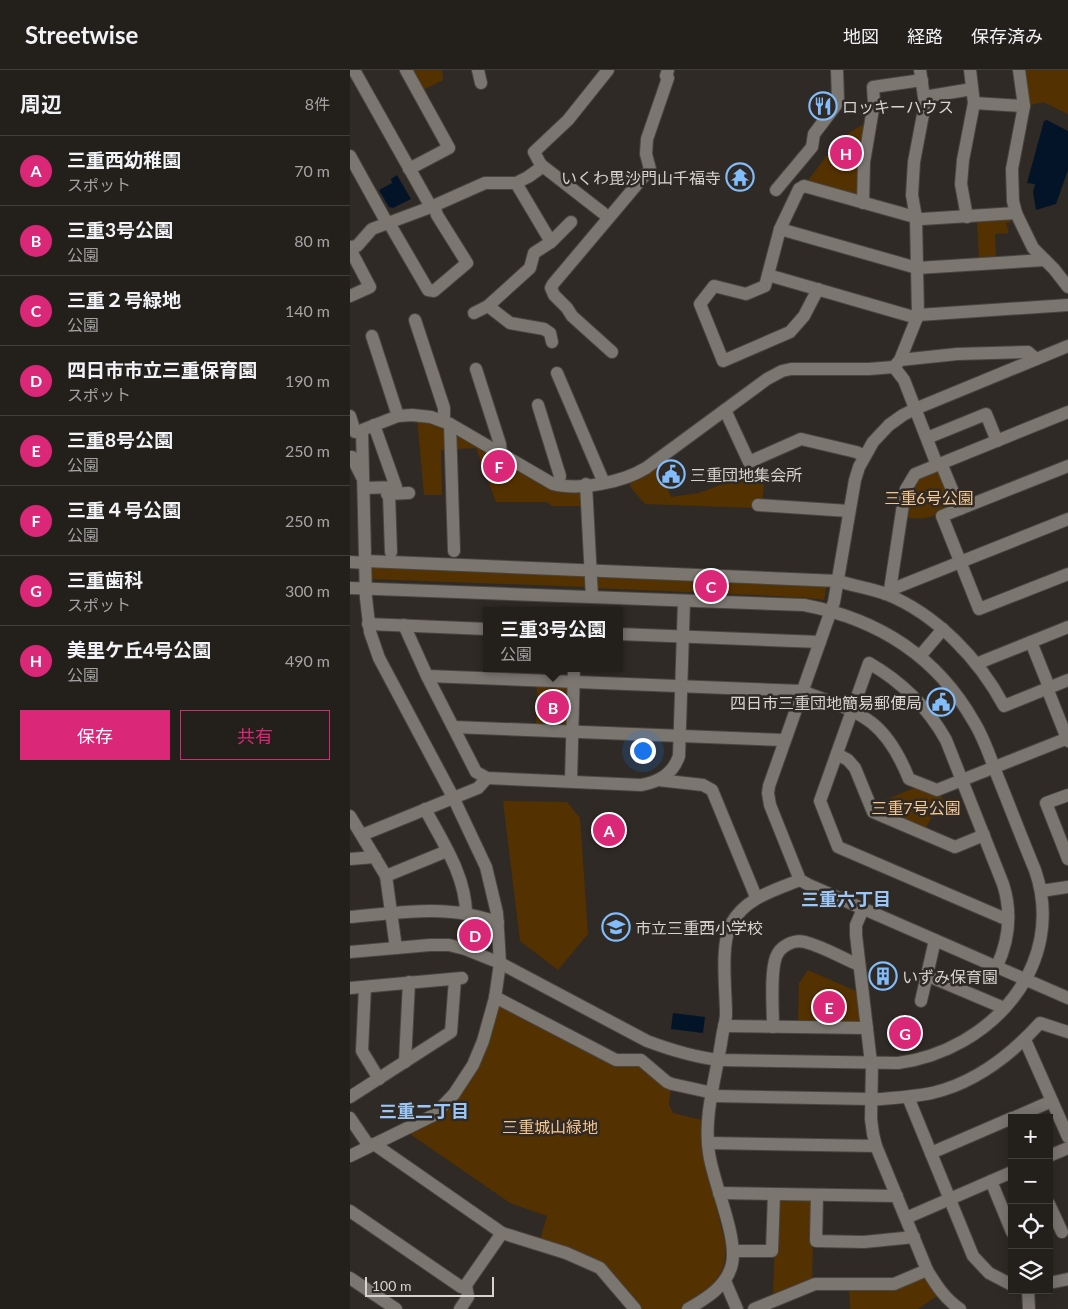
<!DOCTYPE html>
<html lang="ja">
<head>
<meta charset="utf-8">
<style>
	body { margin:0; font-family:Lato,"Noto Sans JP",sans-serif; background:#2b2825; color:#f1f3f6 }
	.controls { position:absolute; right:15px; bottom:15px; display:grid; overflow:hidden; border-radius:0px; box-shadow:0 2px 12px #0003 }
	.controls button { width:45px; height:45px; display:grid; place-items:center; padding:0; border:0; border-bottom:1px solid #403e3b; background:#23201c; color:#f1f3f6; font:25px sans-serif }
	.scale { position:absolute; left:15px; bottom:12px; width:129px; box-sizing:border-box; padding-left:5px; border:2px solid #d6d3d0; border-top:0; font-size:14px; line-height:18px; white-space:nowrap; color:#d6d3d0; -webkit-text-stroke:4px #2f2a25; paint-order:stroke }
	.you { position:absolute; left:292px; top:680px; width:18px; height:18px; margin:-12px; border:4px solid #fff; border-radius:50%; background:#1a73e8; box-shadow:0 0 0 8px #1a73e833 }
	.badge { display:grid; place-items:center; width:32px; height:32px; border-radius:50%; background:#db2777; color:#fff; font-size:16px; font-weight:700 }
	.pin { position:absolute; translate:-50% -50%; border:2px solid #fff; box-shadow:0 1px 5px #0006 }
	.popup { position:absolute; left:133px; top:537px; width:140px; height:65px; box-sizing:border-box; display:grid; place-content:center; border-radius:0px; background:#23201c; filter:drop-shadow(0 1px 4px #0005); font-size:16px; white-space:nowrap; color:#a3a3a3 }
	.popup b { font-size:19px; color:#f1f3f6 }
	.popup::after { content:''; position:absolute; left:50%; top:100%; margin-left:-10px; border:10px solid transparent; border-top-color:#23201c }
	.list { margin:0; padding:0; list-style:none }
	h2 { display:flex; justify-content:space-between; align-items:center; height:65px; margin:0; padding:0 20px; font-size:21px }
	h2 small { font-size:16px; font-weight:400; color:#a3a3a3 }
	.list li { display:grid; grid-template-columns:32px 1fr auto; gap:15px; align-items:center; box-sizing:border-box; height:70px; padding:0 20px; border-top:1px solid #403e3b }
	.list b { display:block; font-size:19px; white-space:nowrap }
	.list p { margin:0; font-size:16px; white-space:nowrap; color:#a3a3a3 }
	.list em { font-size:16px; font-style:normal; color:#a3a3a3 }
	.actions { display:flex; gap:10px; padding:15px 20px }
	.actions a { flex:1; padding:11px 0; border:1px solid #db2777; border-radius:0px; text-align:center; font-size:18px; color:#db2777 }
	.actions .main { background:#db2777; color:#fff }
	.icon { flex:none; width:28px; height:28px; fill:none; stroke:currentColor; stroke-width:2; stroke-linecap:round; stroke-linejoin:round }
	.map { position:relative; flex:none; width:718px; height:1239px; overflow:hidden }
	header { display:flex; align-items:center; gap:30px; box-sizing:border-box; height:70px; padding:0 25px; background:#23201c; border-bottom:1px solid #403e3b }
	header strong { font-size:24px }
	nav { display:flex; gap:28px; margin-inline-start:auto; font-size:18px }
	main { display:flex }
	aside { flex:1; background:#23201c }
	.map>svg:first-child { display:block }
	.green { fill:#543100 }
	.water { fill:#031428 }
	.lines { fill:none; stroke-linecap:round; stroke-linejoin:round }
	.minor-casing { stroke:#494540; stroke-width:14 }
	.minor { stroke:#7b7670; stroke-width:12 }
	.labels { text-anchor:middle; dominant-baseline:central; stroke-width:5; stroke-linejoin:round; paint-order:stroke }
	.poi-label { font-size:16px; fill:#d6d3d0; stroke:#2f2a25; text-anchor:start }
	.park-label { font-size:16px; fill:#f6c690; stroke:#2f2a25 }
	.neighbourhood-label { font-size:18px; font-weight:bold; fill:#9cc6f5; stroke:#2f2a25 }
</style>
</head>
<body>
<header>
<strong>Streetwise</strong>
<nav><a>地図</a><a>経路</a><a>保存済み</a></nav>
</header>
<main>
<aside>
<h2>周辺<small>8件</small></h2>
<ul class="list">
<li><span class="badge">A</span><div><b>三重西幼稚園</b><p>スポット</p></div><em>70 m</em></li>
<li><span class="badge">B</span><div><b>三重3号公園</b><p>公園</p></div><em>80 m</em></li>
<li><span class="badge">C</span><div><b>三重２号緑地</b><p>公園</p></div><em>140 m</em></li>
<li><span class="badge">D</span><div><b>四日市市立三重保育園</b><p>スポット</p></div><em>190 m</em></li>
<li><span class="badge">E</span><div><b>三重8号公園</b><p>公園</p></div><em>250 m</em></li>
<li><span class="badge">F</span><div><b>三重４号公園</b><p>公園</p></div><em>250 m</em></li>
<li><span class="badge">G</span><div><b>三重歯科</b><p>スポット</p></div><em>300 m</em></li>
<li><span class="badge">H</span><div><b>美里ケ丘4号公園</b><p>公園</p></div><em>490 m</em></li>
</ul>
<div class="actions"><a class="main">保存</a><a>共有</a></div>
</aside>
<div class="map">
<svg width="718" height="1239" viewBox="0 0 718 1239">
	<rect width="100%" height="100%" fill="#2f2a25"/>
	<g class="green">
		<path d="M62,0h30l1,10 -20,10z"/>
		<path d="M673,0h45v44l-25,-12 -15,4z"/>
		<path d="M515,54l-6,69 -3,3 -49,-14c16,-21 33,-48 58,-58z"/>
		<path d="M658,148l3,4 -5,1 3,10 -14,1 1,25 -17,1 -2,-40z"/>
		<path d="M67,349l10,1 78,38 76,30 3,18h-32l-5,-4h-51l-20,-54 -35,2 1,45h-18z"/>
		<path d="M308,395l13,32 28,-4 68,-26 -5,33 -7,8 -110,-4 -14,-16 -2,-7z"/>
		<path d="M587,399l18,36 -3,4c-18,7 -27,12 -47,8l4,-20 9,-20z"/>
		<path d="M22,497l211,8 3,3v9l-215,-8 -1,-10z"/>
		<path d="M247,506l230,8 -3,16 -14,-2 -53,-3 -162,-7 -1,-10z"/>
		<path d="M187,614l32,4 -1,38 -32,1z"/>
		<path d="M569,716l21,6 7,19 -16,7 -6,12 -47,-19 -5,-6z"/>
		<path d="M153,731l64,1 13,16 8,116 -30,36 -38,-29z"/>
		<path d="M458,900l50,22 4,29 -3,4 -61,-2 1,-40z"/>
		<path d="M149,935l103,51 38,7 31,24 -2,18 4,8 29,7 -1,20 24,103c3,27 -9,44 -32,58 -4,2 -9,7 -13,8 -10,0 -29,0 -40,0l-21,-25 -79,-44 7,-24 -37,-13 -100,-69c55,-26 75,-72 89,-129z"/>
		<path d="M429,1128h32l3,4 -2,80 -39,15 3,-96z"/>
		<path d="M576,1207l11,19 -19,13h-68l-1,-20z"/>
	</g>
	<g class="water">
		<path d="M697,50l21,11v39l-12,34 -20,6 -3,-18 2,-8 -8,-1 17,-62z"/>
		<path d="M47,105l14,24 -18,9 -4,-1 -10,-17 13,-7 -1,-4z"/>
		<path d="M323,943l32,4 -2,16 -32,-4z"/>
	</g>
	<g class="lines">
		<g class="minor-casing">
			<g id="minor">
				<path d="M4,0l77,137"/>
				<path d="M56,0l43,78 -40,21"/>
				<path d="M128,0l3,13"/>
				<path d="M669,0l5,36 -12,63 1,32 3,12 17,35 21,21 14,18"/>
				<path d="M574,27l48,-8"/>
				<path d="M624,33l50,3"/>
				<path d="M0,86l37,67"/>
				<path d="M190,94l63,49"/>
				<path d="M166,113l35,59 20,-20"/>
				<path d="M426,120l36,-43 2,-13 22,-29 2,-5 -1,-30"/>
				<path d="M513,133l1,-41 10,-59 -1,-16 49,-7"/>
				<path d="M617,147l-6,-33 2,-24 11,-57 -4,-33"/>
				<path d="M39,153l39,67 6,1 33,-28 -30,-48 -3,-9"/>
				<path d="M430,159l137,39 128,-8"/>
				<path d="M201,172l-17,11 -4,15 -42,38 22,17 34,6 6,4 2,9"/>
				<path d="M0,177l7,-1 15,-17 59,-22 54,-24h31l12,-6 14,-10 -8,-15 34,-32 40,-50"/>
				<path d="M0,179l20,38 -20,9"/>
				<path d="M418,205l149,43"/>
				<path d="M468,219l-14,27 -14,16 -67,29 -23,-57 14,-18 32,8 19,-8 15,-57 19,-40 5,-3 118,33 94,-6"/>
				<path d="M124,243l14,-7"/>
				<path d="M568,245l150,-10"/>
				<path d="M65,250l29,88v13"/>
				<path d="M22,266l26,80"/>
				<path d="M718,276l-153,63 -12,6 -14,10 -16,17 -14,25 -4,13 -21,122 -65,184 -1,7 2,12 30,75 9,5 259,113"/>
				<path d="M262,282l-40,-36 -5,-8 -13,-13 -3,-7 2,-4 97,-115 -4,-15 1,-15 21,-61 -2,-2 2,-6"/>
				<path d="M550,290l57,-6 71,-2 8,7"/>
				<path d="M544,297l10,13 33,85"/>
				<path d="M126,299l24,75 1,10"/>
				<path d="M207,303l47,110"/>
				<path d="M188,335l22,71 -2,9"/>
				<path d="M375,340l24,52 52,-23 55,13 9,4"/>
				<path d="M0,346l5,16"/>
				<path d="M100,354l4,127"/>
				<path d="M577,368l59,-24 11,27"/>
				<path d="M0,387h2l10,20"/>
				<path d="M591,393l19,46"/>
				<path d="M718,396l-126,50 37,93 89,-35"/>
				<path d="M236,414l6,113"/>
				<path d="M14,418l32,-1 -22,-62"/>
				<path d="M37,424l22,-1"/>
				<path d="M39,424l2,58"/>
				<path d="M408,435l91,6"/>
				<path d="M16,491l472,20c16,5 32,7 48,13 50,20 93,65 118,112l64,-26"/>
				<path d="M0,492l16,1"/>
				<path d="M0,518l454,17c74,14 132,50 170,117 10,16 16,35 23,53 13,32 25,64 38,95 33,95 -45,181 -137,193l-179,-3c-25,-3 -48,-10 -72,-19l-147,-78 -35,-14 -16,-4h-19l-80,7"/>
				<path d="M540,520l14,-92 2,-9 9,-15 153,-62"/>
				<path d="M535,524l5,-4 178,-71"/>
				<path d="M18,554l119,5"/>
				<path d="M54,555l23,51 49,96 11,6 154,7c18,-3 32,-11 38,-29l5,-155"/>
				<path d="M269,564l201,8"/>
				<path d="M681,572l18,45"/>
				<path d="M570,586l23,-27"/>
				<path d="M626,594l92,-37"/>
				<path d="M77,606l375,15c58,22 82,26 107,88l28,11 131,-52"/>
				<path d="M697,618l21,53"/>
				<path d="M104,657l330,13"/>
				<path d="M487,684l11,6 7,8 18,44 82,35 29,-12"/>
				<path d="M308,710l45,5 9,5 44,107"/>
				<path d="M221,711l3,-113"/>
				<path d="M718,725l-22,8 22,56"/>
				<path d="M75,739c17,32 41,67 41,105"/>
				<path d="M0,746l36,60 10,72"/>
				<path d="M12,765l116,-47 9,-10"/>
				<path d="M0,789l25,-2"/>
				<path d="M36,806l61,-25"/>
				<path d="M691,821l27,-4"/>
				<path d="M513,839l-7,16v10l15,128"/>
				<path d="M0,847c33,-3 68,-8 102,-5 16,1 31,6 46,10"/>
				<path d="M647,896c12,-26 15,-54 6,-82l-57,-144c-19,-34 -44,-58 -77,-77l-49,138 18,46 170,73"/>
				<path d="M576,905l78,33"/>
				<path d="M15,917l-3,64 17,28"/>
				<path d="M0,918l112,-10"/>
				<path d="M145,927l121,63h25l26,22 5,2 41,9"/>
				<path d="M571,931l14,-61"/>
				<path d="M374,956l143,2"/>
				<path d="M423,957c0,-19 -3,-54 3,-70 4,-11 18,-18 29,-15 19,5 37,16 54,23"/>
				<path d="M675,970l43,97"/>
				<path d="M55,992l4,-80"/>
				<path d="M522,993l-1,56 2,15 3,12 51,124c9,15 18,29 33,39"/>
				<path d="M362,1026l159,3"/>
				<path d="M0,1027l101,-65 4,-53"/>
				<path d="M558,1027l65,159 16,17 23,12"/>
				<path d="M521,1030c20,-2 41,-3 61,-7 43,-10 79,-38 108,-70l28,9"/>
				<path d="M0,1048l19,28"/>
				<path d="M663,1048l39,-17"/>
				<path d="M358,1073l168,3"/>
				<path d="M24,1074l128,89 64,20 34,15 35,41"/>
				<path d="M581,1083l81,-35"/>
				<path d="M0,1086l84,-41 20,-21 19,-29 10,-24 12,-43 5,-35 -3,-50 -11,-46 -33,-70 -74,-139 -9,-26 -4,-34 -4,-168 36,-14 14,-1 19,2 19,7 103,60c27,7 70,-2 93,-16l121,-89 15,-8 9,-2h78l25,-2 6,-7 18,-45 -2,-97 -4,-23 2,-33 11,-58 -5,-34"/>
				<path d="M699,1086l19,-8"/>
				<path d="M641,1111l21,51"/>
				<path d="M369,1123l178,3"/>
				<path d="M467,1125l-1,46 48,1 50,-5"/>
				<path d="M699,1134l13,28"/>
				<path d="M0,1141l111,76 5,-2"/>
				<path d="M556,1148l106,-46"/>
				<path d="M383,1181h39l2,-57"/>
				<path d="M0,1208l46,31"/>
				<path d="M375,1211l12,28"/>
				<path d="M699,1213l19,-4"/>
				<path d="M678,1220l1,19"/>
				<path d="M110,1239l8,-12 -2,-12 36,-52"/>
				<path d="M338,1239c19,-11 39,-23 44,-45 6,-28 -19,-81 -23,-111 -6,-38 8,-79 13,-116 1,-8 4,-15 4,-23 0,-24 -6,-69 5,-90 14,-26 44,-34 69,-44"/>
				<path d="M404,1239l61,-25h79l33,-14"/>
			</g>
		</g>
		<use href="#minor" class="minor"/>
	</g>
	<defs>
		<g id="restaurant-ring" transform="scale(1.4375)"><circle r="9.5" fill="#2f2a25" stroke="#82bcfa" stroke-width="1.5"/><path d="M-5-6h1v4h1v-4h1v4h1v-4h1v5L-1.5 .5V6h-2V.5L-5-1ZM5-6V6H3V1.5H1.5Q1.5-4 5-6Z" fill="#82bcfa"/></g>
		<g id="temple-ring" transform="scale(1.4375)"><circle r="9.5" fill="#2f2a25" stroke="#82bcfa" stroke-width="1.5"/><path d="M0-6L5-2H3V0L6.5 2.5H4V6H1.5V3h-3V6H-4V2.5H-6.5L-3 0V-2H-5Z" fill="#82bcfa"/></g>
		<g id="civic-ring" transform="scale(1.4375)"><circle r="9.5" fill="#2f2a25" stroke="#82bcfa" stroke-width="1.5"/><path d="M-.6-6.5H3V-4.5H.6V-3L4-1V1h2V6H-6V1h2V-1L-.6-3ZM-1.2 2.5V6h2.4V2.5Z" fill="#82bcfa"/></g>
		<g id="school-ring" transform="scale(1.4375)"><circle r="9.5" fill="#2f2a25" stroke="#82bcfa" stroke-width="1.5"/><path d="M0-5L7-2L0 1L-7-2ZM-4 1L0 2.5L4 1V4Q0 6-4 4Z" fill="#82bcfa"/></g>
		<g id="building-ring" transform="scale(1.4375)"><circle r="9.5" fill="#2f2a25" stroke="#82bcfa" stroke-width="1.5"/><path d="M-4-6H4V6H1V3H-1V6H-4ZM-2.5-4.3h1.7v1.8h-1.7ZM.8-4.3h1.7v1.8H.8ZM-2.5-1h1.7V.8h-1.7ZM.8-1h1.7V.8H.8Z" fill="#82bcfa"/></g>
	</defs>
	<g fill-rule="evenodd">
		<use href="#restaurant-ring" x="473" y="36"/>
		<use href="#temple-ring" x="390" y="107"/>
		<use href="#civic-ring" x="321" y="404"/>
		<use href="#civic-ring" x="591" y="632"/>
		<use href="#school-ring" x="266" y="857"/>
		<use href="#building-ring" x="533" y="906"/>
	</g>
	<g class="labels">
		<g class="poi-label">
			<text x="492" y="36">ロッキーハウス</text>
			<text x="371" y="107" text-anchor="end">いくわ毘沙門山千福寺</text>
			<text x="340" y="404">三重団地集会所</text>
			<text x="572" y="632" text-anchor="end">四日市三重団地簡易郵便局</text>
			<text x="285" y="857">市立三重西小学校</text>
			<text x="552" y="906">いずみ保育園</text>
		</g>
		<g class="park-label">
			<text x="579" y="427">三重6号公園</text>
			<text x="566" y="737">三重7号公園</text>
			<text x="200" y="1056">三重城山緑地</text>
		</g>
		<g class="neighbourhood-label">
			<text x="496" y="829">三重六丁目</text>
			<text x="74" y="1041">三重二丁目</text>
		</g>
	</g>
</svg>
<div class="controls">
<button>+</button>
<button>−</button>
<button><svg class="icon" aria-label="locate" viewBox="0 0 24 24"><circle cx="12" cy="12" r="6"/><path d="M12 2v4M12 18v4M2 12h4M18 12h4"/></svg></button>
<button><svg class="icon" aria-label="layers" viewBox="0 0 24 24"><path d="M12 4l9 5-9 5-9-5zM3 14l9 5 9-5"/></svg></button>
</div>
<div class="scale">100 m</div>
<div class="you"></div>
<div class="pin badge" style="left:259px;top:760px">A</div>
<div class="pin badge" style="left:203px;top:637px">B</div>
<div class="popup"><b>三重3号公園</b>公園</div>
<div class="pin badge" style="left:361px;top:516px">C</div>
<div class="pin badge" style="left:125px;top:865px">D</div>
<div class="pin badge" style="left:479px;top:937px">E</div>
<div class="pin badge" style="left:149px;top:396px">F</div>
<div class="pin badge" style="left:555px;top:963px">G</div>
<div class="pin badge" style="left:496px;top:83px">H</div>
</div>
</main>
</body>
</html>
